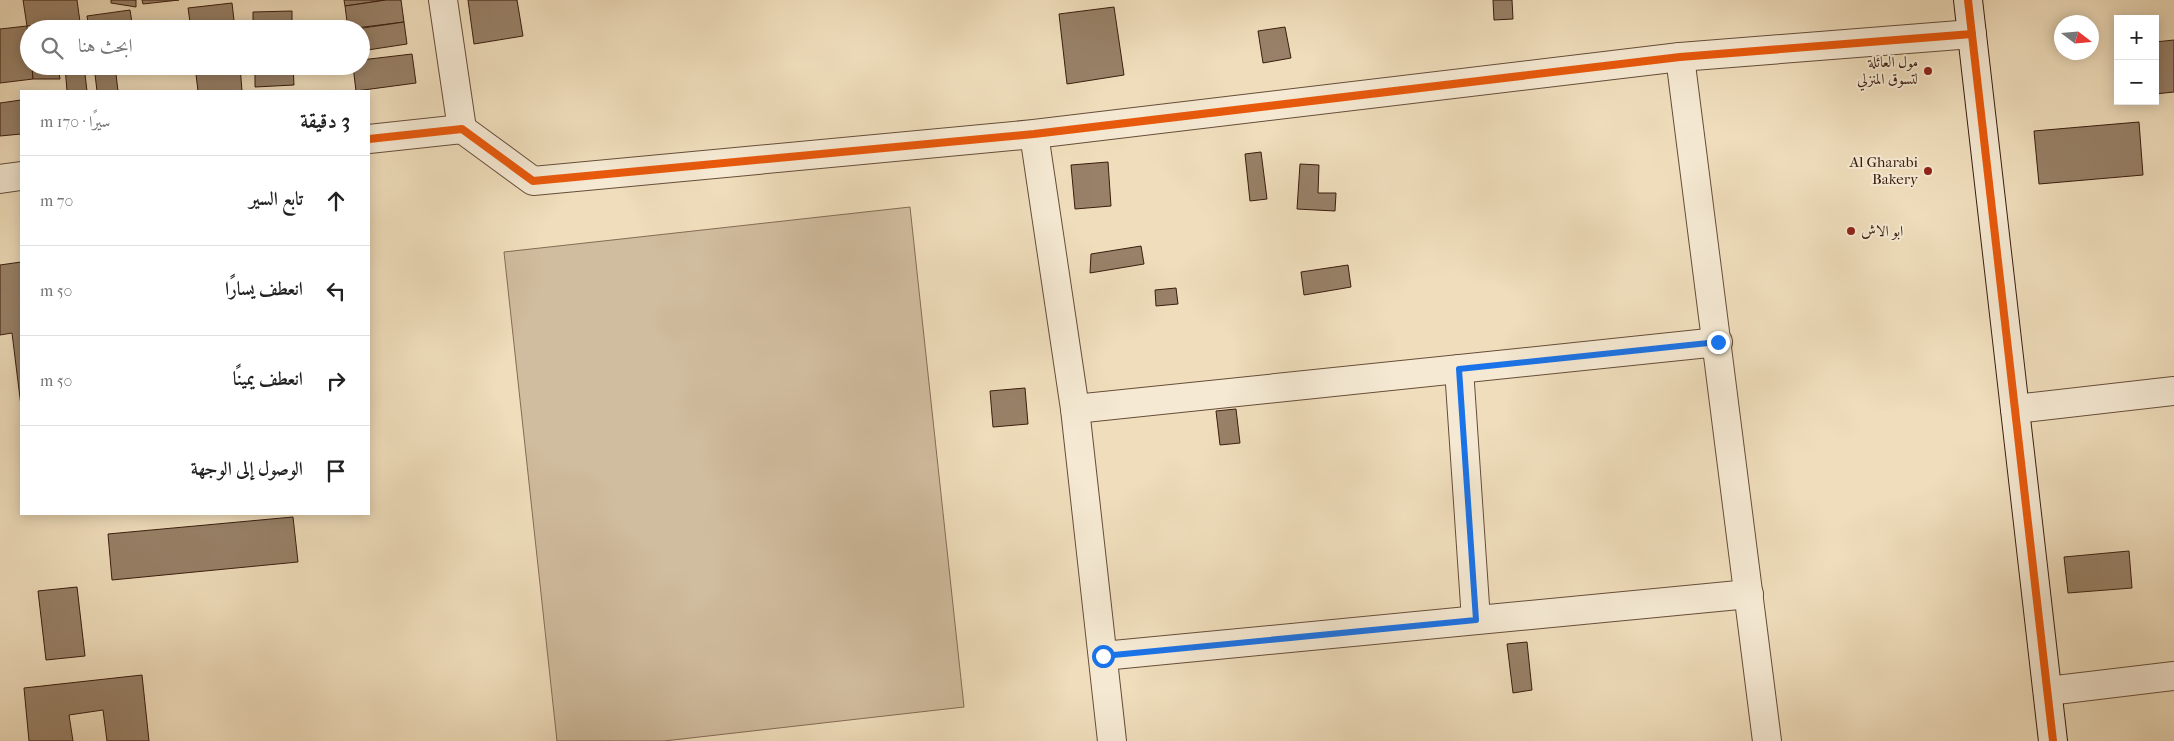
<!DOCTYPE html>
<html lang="ar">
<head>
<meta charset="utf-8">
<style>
	body { margin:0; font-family:"IM FELL French Canon",Amiri,serif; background:#f2f2f2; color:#222; direction:rtl }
	.controls { position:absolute; right:15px; top:15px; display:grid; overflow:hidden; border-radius:0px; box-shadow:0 2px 12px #0003 }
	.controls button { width:45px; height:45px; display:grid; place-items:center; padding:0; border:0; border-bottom:1px solid #e0e0e0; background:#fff; color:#222; font:25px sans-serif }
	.compass { position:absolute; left:2054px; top:15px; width:45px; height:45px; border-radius:50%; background:#fff; box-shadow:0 2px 12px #0003; rotate:106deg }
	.stop { position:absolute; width:15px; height:15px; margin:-11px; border:4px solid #1a73e8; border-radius:50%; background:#fff }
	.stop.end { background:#1a73e8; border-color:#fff; box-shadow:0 1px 5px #0008 }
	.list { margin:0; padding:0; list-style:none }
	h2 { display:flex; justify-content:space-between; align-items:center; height:65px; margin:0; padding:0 20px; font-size:21px }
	h2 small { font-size:16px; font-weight:400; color:#767676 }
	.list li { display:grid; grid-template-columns:32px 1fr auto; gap:15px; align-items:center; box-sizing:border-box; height:90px; padding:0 20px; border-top:1px solid #e0e0e0 }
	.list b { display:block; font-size:19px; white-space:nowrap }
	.list em { font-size:16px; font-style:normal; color:#767676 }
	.icon { flex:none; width:28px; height:28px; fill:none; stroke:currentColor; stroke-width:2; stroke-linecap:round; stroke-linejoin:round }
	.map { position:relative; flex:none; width:2174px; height:741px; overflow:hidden; direction:ltr }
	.search { position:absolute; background:#fff; box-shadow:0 2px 12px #0003; left:20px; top:20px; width:350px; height:55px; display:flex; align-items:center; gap:12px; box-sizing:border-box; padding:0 18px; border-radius:28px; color:#767676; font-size:19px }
	.panel { position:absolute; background:#fff; box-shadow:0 2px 12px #0003; left:20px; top:90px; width:350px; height:425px; border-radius:0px; direction:rtl }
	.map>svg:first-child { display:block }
	.green { fill:#d0bc9e; stroke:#856c56 }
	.building { fill:#988168; stroke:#3a1d0e }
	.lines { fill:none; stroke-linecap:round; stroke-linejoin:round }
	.street-casing { stroke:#674d39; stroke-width:30 }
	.secondary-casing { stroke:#3a1d0e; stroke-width:30 }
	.street { stroke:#f5e9d3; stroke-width:28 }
	.secondary { stroke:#f5e9d3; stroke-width:28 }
	.cycleway-casing { stroke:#f5e9d3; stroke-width:11 }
	.cycleway { stroke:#e8590c; stroke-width:8 }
	.route { stroke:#1a73e8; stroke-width:6 }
	.poi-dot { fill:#8f2418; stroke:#f5e9d3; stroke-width:2 }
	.labels { text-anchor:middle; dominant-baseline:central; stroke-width:4; stroke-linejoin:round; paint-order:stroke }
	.poi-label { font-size:15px; fill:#3a1d0e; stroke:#f5e9d3; text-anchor:end }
</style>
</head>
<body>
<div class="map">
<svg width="2174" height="741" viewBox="0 0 2174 741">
	<rect width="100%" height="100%" fill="#efddbb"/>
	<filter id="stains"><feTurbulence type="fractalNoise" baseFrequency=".004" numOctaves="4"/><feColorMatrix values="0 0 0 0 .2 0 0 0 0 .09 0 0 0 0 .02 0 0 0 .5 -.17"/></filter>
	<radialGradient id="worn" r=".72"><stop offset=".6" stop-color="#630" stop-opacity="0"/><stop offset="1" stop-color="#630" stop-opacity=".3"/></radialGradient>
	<path class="green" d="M910,207l54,500 -300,34h-107l-53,-489z"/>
	<g class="building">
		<path d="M23,0h54l3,22 -53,4z"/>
		<path d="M111,0h25v7l-25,-4z"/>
		<path d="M142,0h37l-36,4z"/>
		<path d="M344,0h42l-41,6z"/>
		<path d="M386,0h15l3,22 -56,7 -3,-23z"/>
		<path d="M468,0h49l6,36 -49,8z"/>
		<path d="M1493,0h19l1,19 -19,1z"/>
		<path d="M232,3l3,26h-44l-3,-21z"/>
		<path d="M1114,7l10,68 -57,9 -8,-70z"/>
		<path d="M130,10l3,19h-44l-2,-13z"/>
		<path d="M292,11v18h-39v-17z"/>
		<path d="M404,22l3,22 -46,7v-22h-5z"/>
		<path d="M27,26l2,40h3l1,13 -33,4v-54z"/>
		<path d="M1285,27l6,31 -28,5 -5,-32z"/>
		<path d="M2174,40v52l-19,2v-52z"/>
		<path d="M412,54l4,29 -60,8 -3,-25h8v-6z"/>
		<path d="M32,66h26l2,13h-27z"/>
		<path d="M65,66h19l3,25h-20z"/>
		<path d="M94,66h21l3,25h-21z"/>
		<path d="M195,66h45l2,25h-44z"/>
		<path d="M255,66h38l1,19 -39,2z"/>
		<path d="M21,100v34l-21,2v-33z"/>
		<path d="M2139,122l4,53 -104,9 -5,-53z"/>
		<path d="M1261,152l6,47 -17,2 -5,-47z"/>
		<path d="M1108,162l3,44 -36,3 -4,-44z"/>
		<path d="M1300,164l19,1 -1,28h18l-1,18 -38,-2z"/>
		<path d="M1141,246l3,18 -54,9 1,-19z"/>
		<path d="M21,262v144l-9,-73 -12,2v-70z"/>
		<path d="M1348,265l3,22 -47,8 -3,-23z"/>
		<path d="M1176,288l2,16 -22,2 -1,-16z"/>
		<path d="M1025,388l3,36 -35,3 -3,-36z"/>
		<path d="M1236,409l4,34 -20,2 -4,-34z"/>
		<path d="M293,517l5,45 -186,18 -4,-46z"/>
		<path d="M2129,551l3,37 -64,5 -4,-36z"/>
		<path d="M77,587l8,69 -39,4 -8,-69z"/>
		<path d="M1527,642l5,48 -19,3 -6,-49z"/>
		<path d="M142,675l7,66h-42l-4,-31 -34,5 4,26h-44l-5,-53z"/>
	</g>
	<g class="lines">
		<g class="street-casing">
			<g id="street">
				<path d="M443,0l19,129"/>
				<path d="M1680,57l87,684"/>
				<path d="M1034,134l41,275 37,332"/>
				<path d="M369,139l93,-10 71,52 501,-47 646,-77 292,-23"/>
				<path d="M0,179l21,-3"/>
				<path d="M1459,369l17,251"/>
				<path d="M1075,409l643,-67"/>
				<path d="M2015,409l159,-18"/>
				<path d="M1103,656l646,-62"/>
				<path d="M2048,691l126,-15"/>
			</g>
		</g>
		<g class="secondary-casing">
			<path id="secondary" d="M1968,0l85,741"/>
		</g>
		<use href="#street" class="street"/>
		<use href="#secondary" class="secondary"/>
		<g class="cycleway-casing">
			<g id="cycleway">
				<path d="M1968,0l85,741"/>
				<path d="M369,139l93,-10 71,52 501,-47 646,-77 292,-23"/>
			</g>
		</g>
		<use href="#cycleway" class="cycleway"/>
	</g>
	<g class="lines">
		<path class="route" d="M1103,656l373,-36 -17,-251 259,-27"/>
	</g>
	<g class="poi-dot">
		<circle cx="1928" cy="71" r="5"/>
		<circle cx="1928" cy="171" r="5"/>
		<circle cx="1851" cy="231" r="5"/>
	</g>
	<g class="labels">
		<g class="poi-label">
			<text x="1918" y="62">مول العائلة<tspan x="1918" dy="17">لتسوق المنزلي</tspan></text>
			<text x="1918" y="162">Al Gharabi<tspan x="1918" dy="17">Bakery</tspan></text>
			<text x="1861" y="231" text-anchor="start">ابو الاش</text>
		</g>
	</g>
	<rect width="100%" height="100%" filter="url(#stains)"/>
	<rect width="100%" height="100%" fill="url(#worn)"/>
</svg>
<div class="controls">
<button>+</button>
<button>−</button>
</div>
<svg class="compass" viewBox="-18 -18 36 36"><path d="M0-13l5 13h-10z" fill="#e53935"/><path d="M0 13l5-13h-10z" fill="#767676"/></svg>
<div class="stop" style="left:1103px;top:656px"></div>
<div class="stop end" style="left:1718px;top:342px"></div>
<div class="search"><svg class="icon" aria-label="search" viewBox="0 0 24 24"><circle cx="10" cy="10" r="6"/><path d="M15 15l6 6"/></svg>ابحث هنا</div>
<section class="panel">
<h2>3 دقيقة<small>سيرًا · 170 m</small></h2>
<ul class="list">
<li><svg class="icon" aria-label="ahead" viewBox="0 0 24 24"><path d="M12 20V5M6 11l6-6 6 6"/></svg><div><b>تابع السير</b></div><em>70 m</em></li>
<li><svg class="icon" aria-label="left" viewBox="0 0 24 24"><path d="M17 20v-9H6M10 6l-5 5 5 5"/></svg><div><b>انعطف يسارًا</b></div><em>50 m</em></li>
<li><svg class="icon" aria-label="right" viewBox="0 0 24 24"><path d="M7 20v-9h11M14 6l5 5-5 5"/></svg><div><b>انعطف يمينًا</b></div><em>50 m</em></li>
<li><svg class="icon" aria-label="arrive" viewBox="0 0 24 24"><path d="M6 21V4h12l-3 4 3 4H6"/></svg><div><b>الوصول إلى الوجهة</b></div></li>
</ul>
</section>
</div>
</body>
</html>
